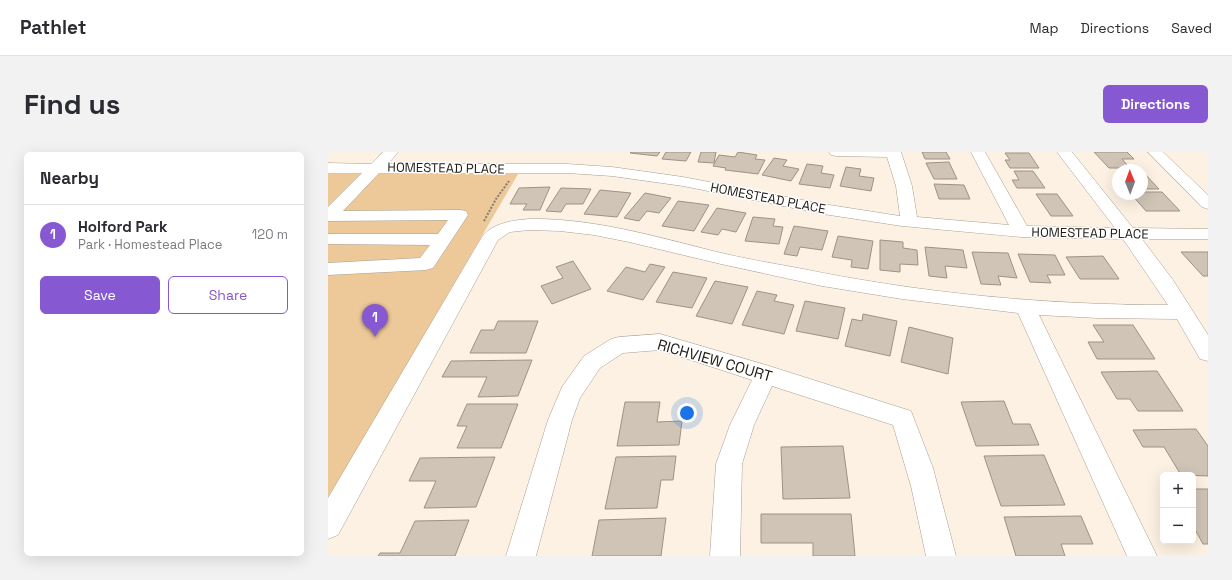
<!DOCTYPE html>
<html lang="en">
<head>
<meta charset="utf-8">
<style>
	body { margin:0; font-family:"Space Grotesk",sans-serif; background:#f2f2f3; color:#2b2b33 }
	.controls { position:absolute; right:12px; bottom:12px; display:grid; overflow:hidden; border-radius:6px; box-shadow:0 4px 16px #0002 }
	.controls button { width:36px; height:36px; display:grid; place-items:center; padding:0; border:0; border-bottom:1px solid #e1e1e2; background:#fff; color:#2b2b33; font:20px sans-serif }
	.compass { position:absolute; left:784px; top:12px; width:36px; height:36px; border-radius:50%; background:#fff; box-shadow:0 4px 16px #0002; rotate:359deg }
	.you { position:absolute; left:359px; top:261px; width:14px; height:14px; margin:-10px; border:3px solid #fff; border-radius:50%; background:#1a73e8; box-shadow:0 0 0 6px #1a73e833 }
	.badge { display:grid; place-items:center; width:26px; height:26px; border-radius:50%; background:#8659d2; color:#fff; font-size:13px; font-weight:700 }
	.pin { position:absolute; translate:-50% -33px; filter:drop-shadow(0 1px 2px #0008) }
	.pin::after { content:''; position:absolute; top:21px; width:14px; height:12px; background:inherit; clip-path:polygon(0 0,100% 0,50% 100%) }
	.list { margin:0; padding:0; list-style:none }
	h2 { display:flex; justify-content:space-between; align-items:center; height:52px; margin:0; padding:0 16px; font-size:17px }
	h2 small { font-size:13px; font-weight:400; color:#7c7c81 }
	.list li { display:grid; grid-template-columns:26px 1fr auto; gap:12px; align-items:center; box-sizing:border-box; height:60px; padding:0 16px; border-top:1px solid #e1e1e2 }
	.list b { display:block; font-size:15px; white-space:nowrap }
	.list p { margin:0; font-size:13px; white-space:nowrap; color:#7c7c81 }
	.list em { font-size:13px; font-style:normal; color:#7c7c81 }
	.actions { display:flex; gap:8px; padding:12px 16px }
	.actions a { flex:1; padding:9px 0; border:1px solid #8659d2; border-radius:6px; text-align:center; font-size:14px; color:#8659d2 }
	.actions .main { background:#8659d2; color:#fff }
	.map { position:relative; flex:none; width:880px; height:404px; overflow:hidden; border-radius:6px }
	header { display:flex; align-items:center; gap:24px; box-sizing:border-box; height:56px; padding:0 20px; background:#fff; border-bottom:1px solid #e1e1e2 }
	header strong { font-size:19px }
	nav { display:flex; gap:22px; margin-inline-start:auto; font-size:14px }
	.intro { display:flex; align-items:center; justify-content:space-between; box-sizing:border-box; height:96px; padding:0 24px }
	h1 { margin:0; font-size:28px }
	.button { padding:10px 18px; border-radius:6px; background:#8659d2; color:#fff; font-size:14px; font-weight:700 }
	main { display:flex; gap:24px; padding:0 24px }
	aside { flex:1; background:#fff; border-radius:6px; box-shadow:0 4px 16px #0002 }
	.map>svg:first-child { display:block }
	.green { fill:#edc898 }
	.building { fill:#cfc4b6; stroke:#9d9285 }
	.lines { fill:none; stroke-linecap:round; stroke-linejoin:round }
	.minor-casing { stroke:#a89e90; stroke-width:1 }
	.path { stroke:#847d73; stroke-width:2; stroke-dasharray:2 1.5; stroke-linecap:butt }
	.minor { fill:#fff; fill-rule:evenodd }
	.labels { text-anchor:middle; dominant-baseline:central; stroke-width:3; stroke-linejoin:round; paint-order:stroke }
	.far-street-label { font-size:13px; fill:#1f1b15; stroke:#fff }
	.street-label { font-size:15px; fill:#1f1b15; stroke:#fff }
</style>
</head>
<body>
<header>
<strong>Pathlet</strong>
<nav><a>Map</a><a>Directions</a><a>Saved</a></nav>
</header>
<div class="intro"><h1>Find us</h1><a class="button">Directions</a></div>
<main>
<aside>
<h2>Nearby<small></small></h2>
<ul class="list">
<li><span class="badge">1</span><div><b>Holford Park</b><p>Park · Homestead Place</p></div><em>120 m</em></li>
</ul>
<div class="actions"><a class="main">Save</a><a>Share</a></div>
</aside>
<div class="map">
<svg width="880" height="404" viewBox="0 0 880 404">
	<rect width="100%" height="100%" fill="#fcf1e2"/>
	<path class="green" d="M0,22h190l-190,326z"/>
	<g class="building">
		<path d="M303,0h29l-3,4 -27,-3z"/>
		<path d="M338,0h25l-5,9 -24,-2z"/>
		<path d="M373,0h15l-2,11 -16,-1z"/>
		<path d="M410,0l19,3 -2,4 10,1 -7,14 -33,-4 1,-2 -13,-2 6,-11 16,2z"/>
		<path d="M594,0h24l4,7h-25z"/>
		<path d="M766,0h33l7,7h-12l8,9h-21z"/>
		<path d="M677,1h24l10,15h-29l-5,-8h5z"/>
		<path d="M446,6l13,2 -4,6 16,3 -8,12 -29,-6z"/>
		<path d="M621,10l8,17h-23l-8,-16z"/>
		<path d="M479,12l16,2 -2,7 13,2 -4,13 -31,-4z"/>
		<path d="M518,15l15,2 -2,7 15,2 -3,13 -31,-5z"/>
		<path d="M686,19h19l12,17h-28l-5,-8h7z"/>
		<path d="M814,19l17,18h-17z"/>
		<path d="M606,32l30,1 6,14h-31z"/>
		<path d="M222,35l-10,23h-17l4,-6h-17l9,-16z"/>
		<path d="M233,36l30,1 -8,15h-17l-5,8 -15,-1z"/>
		<path d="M272,38l31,3 -14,24 -33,-3z"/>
		<path d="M814,40h20l18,19h-34l-15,-17h11z"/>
		<path d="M317,41l26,5 -12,15 -12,-2 -8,10 -15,-3z"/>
		<path d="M708,42h21l16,22h-22z"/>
		<path d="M350,49l31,4 -15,26 -32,-5z"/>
		<path d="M389,56l29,5 -10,19 -14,-3 -4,6 -17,-3z"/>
		<path d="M425,65l22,2 -2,7 10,1 -4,17 -34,-3z"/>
		<path d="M466,74l34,5 -6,19 -22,-3 -3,9 -13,-2z"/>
		<path d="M510,84l35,5 -5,28 -17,-2 1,-7 -20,-3z"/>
		<path d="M552,88l23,2v6l14,2 1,15 -18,-1v8l-20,-2z"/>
		<path d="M597,95l38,3 4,18 -22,-2 2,12 -18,-2z"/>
		<path d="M644,100l36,1 9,25 -19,-2 3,9 -20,-1z"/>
		<path d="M853,100h27v24h-5z"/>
		<path d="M690,102l37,1 10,20h-18l4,8 -21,-1z"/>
		<path d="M775,104l16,23h-39l-14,-22z"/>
		<path d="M245,109l18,28 -39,15 -11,-18 22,-8 -7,-11z"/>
		<path d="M322,112l15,3 -22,33 -36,-9 19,-24 19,5z"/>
		<path d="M345,120l34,6 -15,30 -36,-6z"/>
		<path d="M387,129l33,6 -16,37 -36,-8z"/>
		<path d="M429,139l20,4 -3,6 20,4 -10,29 -42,-9z"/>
		<path d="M477,149l40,7 -7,31 -42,-8z"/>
		<path d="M535,162l34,7 -7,35 -45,-10 7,-27 10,2z"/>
		<path d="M170,169h40l-12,32h-56l11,-23h13z"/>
		<path d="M765,173h40l22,34h-58l-9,-17h16z"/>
		<path d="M581,175l44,11 -5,36 -47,-12z"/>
		<path d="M204,208l-14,36 -40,1 9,-20h-45l9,-16z"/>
		<path d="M829,219l26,40h-45l-8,-12h-13l-16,-27z"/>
		<path d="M676,249l9,23h17l9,21 -63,1 -15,-44z"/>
		<path d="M297,250h35l-3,20 25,-1 -3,24 -62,1z"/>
		<path d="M139,252h51l-17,44h-44l10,-22h-10z"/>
		<path d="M868,277l12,17v30l-27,-1 -17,-28h-21l-10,-17z"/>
		<path d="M515,294l7,52 -67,1 -2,-52z"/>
		<path d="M716,303l21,50 -64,1 -17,-50z"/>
		<path d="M348,304l-3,24h-12l-4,28 -52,1 11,-52z"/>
		<path d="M167,305l-19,50 -52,1 12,-27h-27l11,-23z"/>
		<path d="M865,337h15v55h-5l-10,-18z"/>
		<path d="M433,362h90l4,42h-42v-13h-52z"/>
		<path d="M753,364l12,28h-32l4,12h-49l-12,-39z"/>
		<path d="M338,366l-5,38h-69l7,-36z"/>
		<path d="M141,368l-14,36h-77l2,-3h20l15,-32z"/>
	</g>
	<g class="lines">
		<g class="minor-casing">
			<g id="minor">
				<path d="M55,0h15l-10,12h179l45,3 71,10 140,27 77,12 -4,-30 -9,-29 -51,-1 -5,-1 -2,-3h72l11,34 5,31 92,8 -38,-73h14l42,74 88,2 -58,-76h15l61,76 75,1v10h-66l31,41 35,55v26l-8,-2 -23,-40 -79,-1 -59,-3 118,241h-30l-109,-243 -116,-14 -80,-13 -101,-22 -92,-22 -35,-7 -34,-4 -31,-1 -19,2 -12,8 -160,295 -10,4v-41l154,-261c10,-14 32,-17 48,-18 61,-1 124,17 183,32 28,7 57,12 85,17 122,25 246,37 370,37l-45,-66 -101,-2 -120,-11 -79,-12 -140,-28 -71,-10 -45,-3h-188l-36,38 117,-1 6,1 2,4 -35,53 -7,2 -98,5v-12l92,-5 10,-13 -102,-1v-10h110l10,-14 -120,1v-14l34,-34h-34v-10l43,1z"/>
				<path d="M820,0h15l45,43v14l-6,-2z"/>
				<path d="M332,182l106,31 145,46 22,57 23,88h-30l-15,-70 -18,-61 -121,-39 -18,39 -12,39 -2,92h-30l6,-92 14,-39 22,-45 -92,-30 -37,3 -23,15 -20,30 -8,22 -36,136h-30l42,-136 14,-33 22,-31 27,-17 8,-2z"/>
			</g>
		</g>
		<path class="path" d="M156,69l12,-22 13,-18"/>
		<use href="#minor" class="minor"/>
	</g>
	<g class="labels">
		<g class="far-street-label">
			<text transform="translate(118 16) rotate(1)">HOMESTEAD PLACE</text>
			<text transform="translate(440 46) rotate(11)">HOMESTEAD PLACE</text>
			<text transform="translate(762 81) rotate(1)">HOMESTEAD PLACE</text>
		</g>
		<g class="street-label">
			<text transform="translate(387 208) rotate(16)">RICHVIEW COURT</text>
		</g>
	</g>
</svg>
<div class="controls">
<button>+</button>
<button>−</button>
</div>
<svg class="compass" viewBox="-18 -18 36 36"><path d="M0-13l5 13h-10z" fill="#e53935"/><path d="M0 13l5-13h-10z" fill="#7c7c81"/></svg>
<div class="you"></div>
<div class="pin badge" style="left:47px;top:185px">1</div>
</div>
</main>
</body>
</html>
